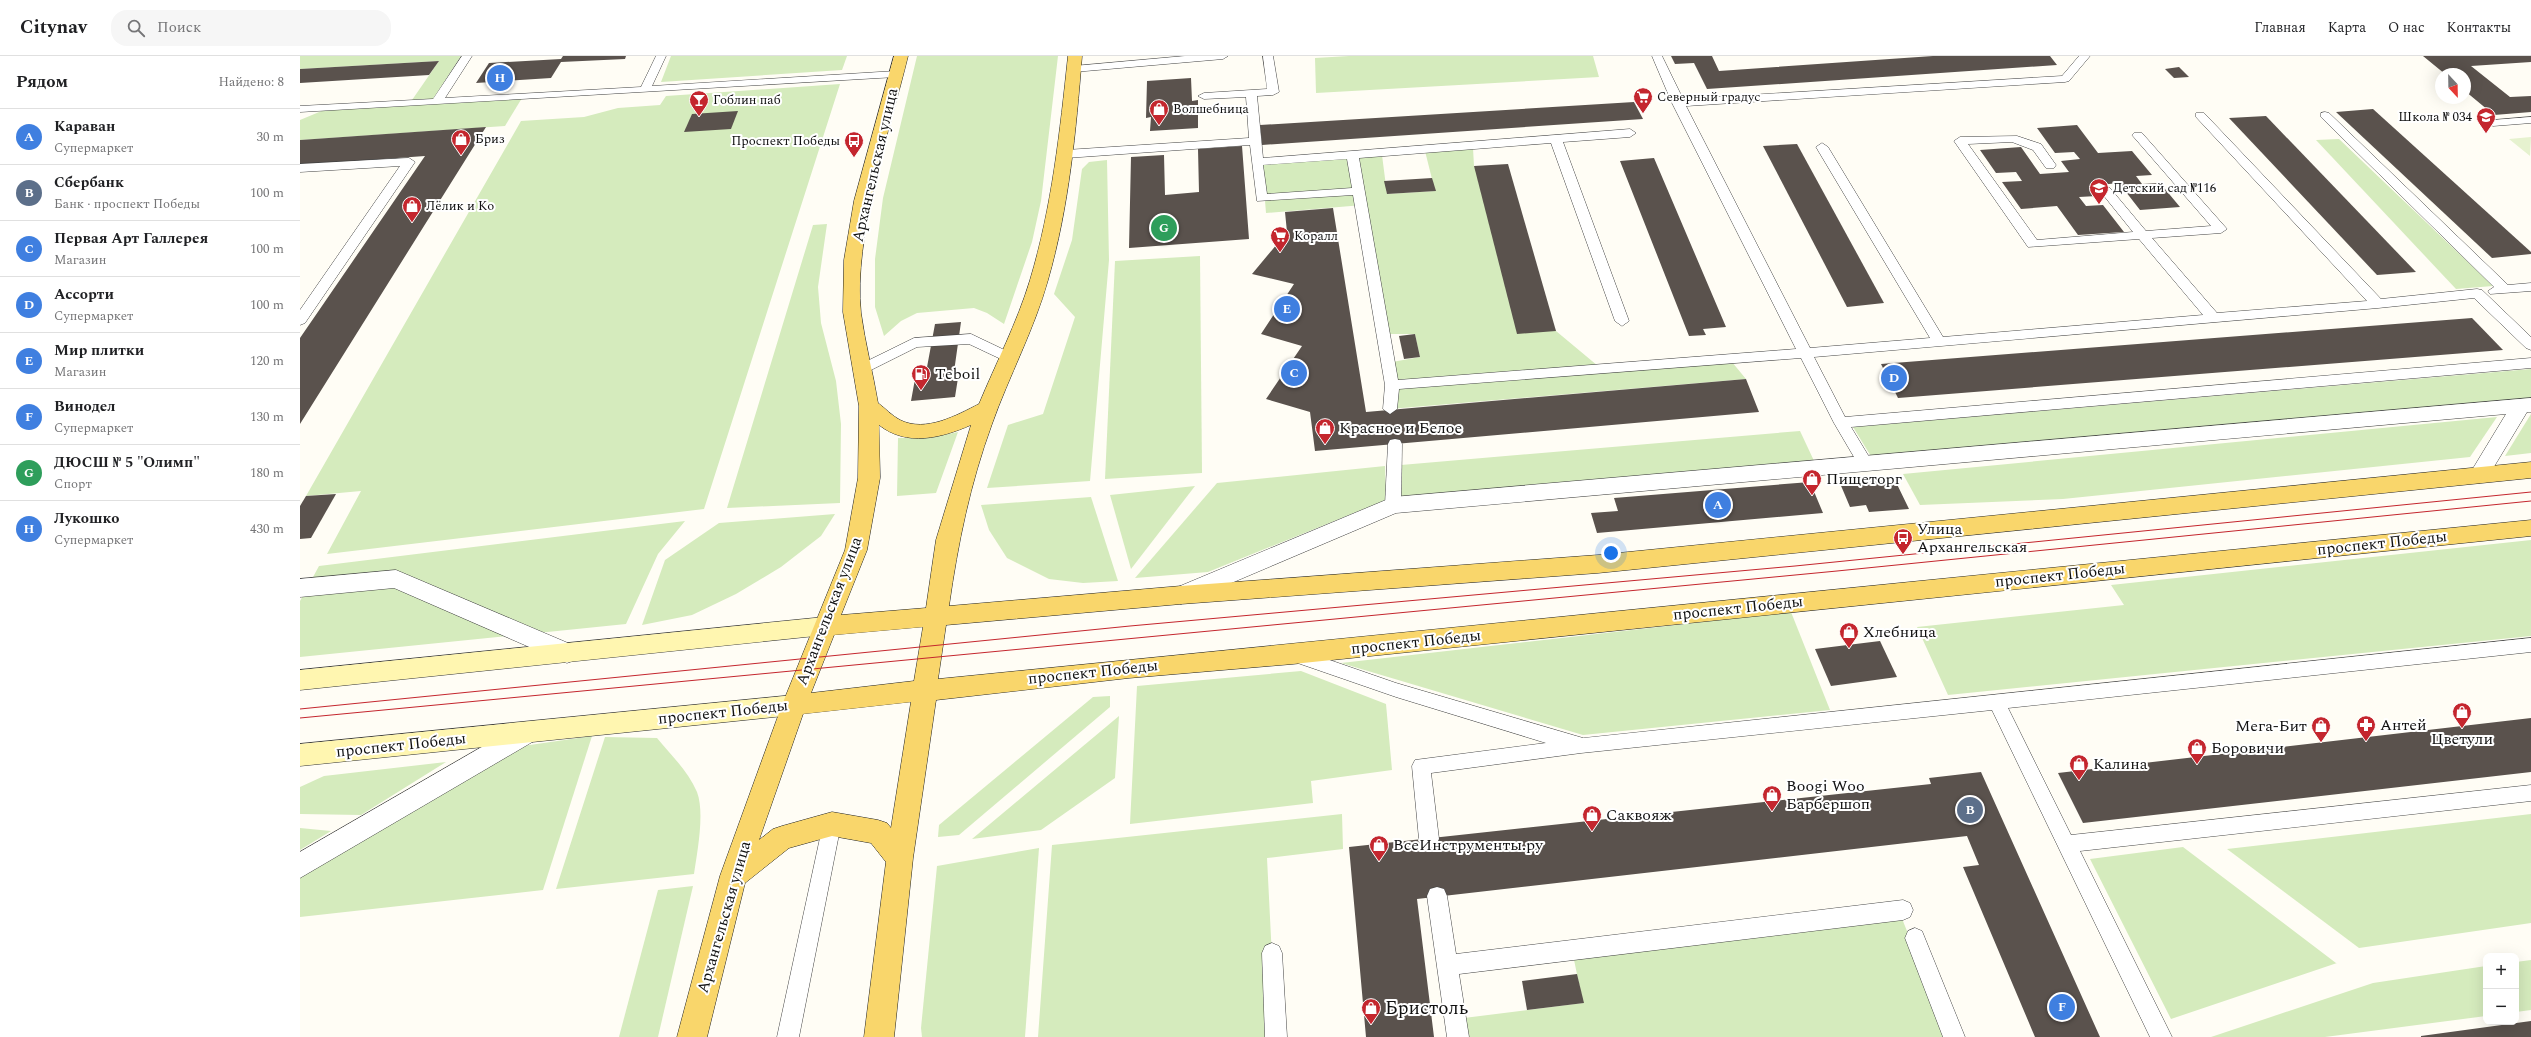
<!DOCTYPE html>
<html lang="ru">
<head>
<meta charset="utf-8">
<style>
	body { margin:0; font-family:Spectral,serif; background:#f6f6f6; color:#202124 }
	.controls { position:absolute; right:12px; bottom:12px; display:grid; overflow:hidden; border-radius:8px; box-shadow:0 4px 16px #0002 }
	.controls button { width:36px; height:36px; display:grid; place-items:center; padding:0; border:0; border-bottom:1px solid #e0e0e0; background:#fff; color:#202124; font:20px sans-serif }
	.compass { position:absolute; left:2135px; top:12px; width:36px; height:36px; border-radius:50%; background:#fff; box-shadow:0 4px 16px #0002; rotate:158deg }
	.you { position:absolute; left:1311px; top:497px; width:14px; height:14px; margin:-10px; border:3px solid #fff; border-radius:50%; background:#1a73e8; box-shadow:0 0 0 6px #1a73e833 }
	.badge { display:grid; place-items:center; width:26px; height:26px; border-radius:50%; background:#db2777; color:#fff; font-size:13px; font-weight:700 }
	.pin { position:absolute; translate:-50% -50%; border:2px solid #fff; box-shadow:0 1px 4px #0006 }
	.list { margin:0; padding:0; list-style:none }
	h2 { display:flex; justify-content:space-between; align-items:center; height:52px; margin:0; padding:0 16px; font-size:17px }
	h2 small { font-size:13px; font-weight:400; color:#757577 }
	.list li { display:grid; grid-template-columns:26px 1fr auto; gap:12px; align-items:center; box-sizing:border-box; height:56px; padding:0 16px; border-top:1px solid #e0e0e0 }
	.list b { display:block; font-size:15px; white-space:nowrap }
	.list p { margin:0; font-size:13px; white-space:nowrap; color:#757577 }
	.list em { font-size:13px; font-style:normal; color:#757577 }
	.icon { flex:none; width:22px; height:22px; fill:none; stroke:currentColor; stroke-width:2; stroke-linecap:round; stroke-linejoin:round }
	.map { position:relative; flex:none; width:2231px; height:981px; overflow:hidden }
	header { display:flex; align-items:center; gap:24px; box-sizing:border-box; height:56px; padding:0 20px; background:#fff; border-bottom:1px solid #e0e0e0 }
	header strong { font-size:19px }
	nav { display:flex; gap:22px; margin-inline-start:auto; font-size:14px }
	.search { width:280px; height:36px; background:#f6f6f6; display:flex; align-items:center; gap:10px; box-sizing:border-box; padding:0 14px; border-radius:16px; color:#757577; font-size:15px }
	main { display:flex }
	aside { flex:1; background:#fff }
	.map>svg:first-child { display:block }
	.green { fill:#d5ebbd }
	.pitch { fill:#e6f2cf }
	.building { fill:#5a524d }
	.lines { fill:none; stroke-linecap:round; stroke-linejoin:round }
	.service-casing { stroke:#444; stroke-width:1 }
	.minor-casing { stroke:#444; stroke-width:1 }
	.secondary-casing { stroke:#333; stroke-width:1 }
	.primary-casing { stroke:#222; stroke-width:1 }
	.service { fill:#fff; fill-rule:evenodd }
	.minor { fill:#fff; fill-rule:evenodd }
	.secondary { fill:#fff6b0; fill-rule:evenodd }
	.primary { fill:#f9d66b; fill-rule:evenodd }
	.tram { stroke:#c4262e; stroke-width:1 }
	.labels { text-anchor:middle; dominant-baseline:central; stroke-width:4; stroke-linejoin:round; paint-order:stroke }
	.far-poi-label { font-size:13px; fill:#111; stroke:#fff; text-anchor:start }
	.street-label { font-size:16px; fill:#111; stroke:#fff }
	.poi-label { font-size:16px; fill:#111; stroke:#fff; text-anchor:start }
	.near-poi-label { font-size:19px; fill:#111; stroke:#fff; text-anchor:start }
</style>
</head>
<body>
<header>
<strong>Citynav</strong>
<div class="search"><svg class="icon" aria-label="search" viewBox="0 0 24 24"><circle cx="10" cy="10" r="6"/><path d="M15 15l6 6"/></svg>Поиск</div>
<nav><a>Главная</a><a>Карта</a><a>О нас</a><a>Контакты</a></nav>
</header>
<main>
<aside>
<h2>Рядом<small>Найдено: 8</small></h2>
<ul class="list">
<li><span class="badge" style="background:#3f7fe0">A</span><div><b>Караван</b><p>Супермаркет</p></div><em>30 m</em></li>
<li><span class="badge" style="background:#5c6f8a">B</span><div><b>Сбербанк</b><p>Банк · проспект Победы</p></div><em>100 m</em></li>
<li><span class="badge" style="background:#3f7fe0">C</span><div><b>Первая Арт Галлерея</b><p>Магазин</p></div><em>100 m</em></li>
<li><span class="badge" style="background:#3f7fe0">D</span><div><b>Ассорти</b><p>Супермаркет</p></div><em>100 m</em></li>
<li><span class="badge" style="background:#3f7fe0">E</span><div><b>Мир плитки</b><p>Магазин</p></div><em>120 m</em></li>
<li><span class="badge" style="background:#3f7fe0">F</span><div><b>Винодел</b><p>Супермаркет</p></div><em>130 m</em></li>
<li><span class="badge" style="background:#2e9e5b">G</span><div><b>ДЮСШ № 5 &quot;Олимп&quot;</b><p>Спорт</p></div><em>180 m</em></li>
<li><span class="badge" style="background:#3f7fe0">H</span><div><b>Лукошко</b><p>Супермаркет</p></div><em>430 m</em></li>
</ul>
</aside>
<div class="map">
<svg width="2231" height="981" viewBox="0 0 2231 981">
	<rect width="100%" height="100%" fill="#fffdf5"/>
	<g class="green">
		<path d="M0,0h161l-28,43 -21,1 27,-39 -139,8z"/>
		<path d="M371,0h176l-5,14 -181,12z"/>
		<path d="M617,0h141l-17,145 -9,41 -28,82 -17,-11 -13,-5 -57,5 -16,8 -17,15 -9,-29v-48l8,-61z"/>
		<path d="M1049,0h244l6,21 -283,16 -1,-35z"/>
		<path d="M540,28l-136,425 -377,45 34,-63 -55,5 215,-375 63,-4 34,-9 42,-3 6,-9z"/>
		<path d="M222,42l-17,28 -205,14v-20l24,-10z"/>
		<path d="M2039,83l154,147 -37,3 -140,-149z"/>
		<path d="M1173,92l1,18 82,165 42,35 129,-10 19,23 -356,30 2,-47 28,-5 -5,-23h-28l-24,-129 -97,8 -4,-49 120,-9 5,39 48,-3 -10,-40z"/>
		<path d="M807,104l2,100 -19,221 -103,7 21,-63 35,-11 32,-97 -21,-23 18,-54 10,-71 7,-7z"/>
		<path d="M527,168l-9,63 3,36 15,58 5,43 -1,79 -113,5 86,-283z"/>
		<path d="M900,200l2,217 -97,6 10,-218z"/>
		<path d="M2231,313v29l-659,60 -19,-31z"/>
		<path d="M2231,358v39l-26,3z"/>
		<path d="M2197,361l-27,40 -407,42 -143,6 -17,-31z"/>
		<path d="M1500,375l15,32 -415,36 1,-34z"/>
		<path d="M658,376l-22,61 -39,3 1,-58h30z"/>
		<path d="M1085,410l1,34 -178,72 -73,6 82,-95z"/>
		<path d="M895,430l-64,83 -21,-74z"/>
		<path d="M791,441l27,84 -35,2 -34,-4 -42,-21 -18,-28 -8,-25z"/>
		<path d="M535,458l-14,22 -40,31 -45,27 -44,21 -50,10 23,-65 54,-37z"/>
		<path d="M385,465l-27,33 -32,70 -326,33v-56l19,-35z"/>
		<path d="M2231,484v96l-583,59 -31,-68 207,-22 -13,-20z"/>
		<path d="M1491,556l39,98 -247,25 -242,-72z"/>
		<path d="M1001,615l85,33 6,66 -81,11 2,22 -183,21 7,-138z"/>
		<path d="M810,640v11l-151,128 -21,2 1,-12 154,-128z"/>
		<path d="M819,660l-4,62 -74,52 -69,9z"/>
		<path d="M292,680l-49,154 -243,27v-50l209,-119z"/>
		<path d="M305,681l52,1c14,17 31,33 40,54 8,21 0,61 -3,82l-138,15z"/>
		<path d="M146,706l-85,53 -61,-1v-27l24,-11z"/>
		<path d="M1042,758l1,35 -76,9 9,179h-238l14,-192z"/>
		<path d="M2231,758v109l-172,25 -132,-99z"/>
		<path d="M0,772l31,3 -31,19z"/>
		<path d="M1883,791l153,116h1l-166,56 -81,-160z"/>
		<path d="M739,792l-14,189h-103l-1,-9 16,-162z"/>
		<path d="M393,830l-35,151h-39l39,-147z"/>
		<path d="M1601,860l48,121h-481l-4,-19 119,-15 -10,-48z"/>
		<path d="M2231,904v50l-15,2v-50z"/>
		<path d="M2186,910v50l-161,21h-114l162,-54z"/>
	</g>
	<path class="pitch" d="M2231,81l-1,19 -21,-17z"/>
	<g class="building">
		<path d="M263,0h63l-1,3 -64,3 -10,16 -75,5 13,-20 72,-4z"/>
		<path d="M1371,0h41l7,15 214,-15h117l7,9 -350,24 -13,-26 -19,1z"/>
		<path d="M2123,0h108v6l-60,4 39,31 21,-1v16l-37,3 -29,-24v-17h-20z"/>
		<path d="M139,5l-10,14 -129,8v-14z"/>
		<path d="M1879,11l10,10 -15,1 -9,-9z"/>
		<path d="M891,22l1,23 6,-1v28l-48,3 1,-14 -5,1 1,-37z"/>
		<path d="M1334,46l9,17 -381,26 -2,-20z"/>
		<path d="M2073,53l158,143v2l-39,4 -156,-146z"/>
		<path d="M438,55l-7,18 -47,3 8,-18z"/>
		<path d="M1966,60l150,156 -39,3 -148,-157z"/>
		<path d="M1777,69l21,28 34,-2 20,24 -16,1 6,8 18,-1 20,24 -40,3 -21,-27 -30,3 8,10 -18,1 7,9 17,-1 21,27 -46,3 -21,-29 -36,3 -19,-27 20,-1 -6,-9 -20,1 -16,-23 41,-3 19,27 29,-2 -8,-11 19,-2 -6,-7 -19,1 -18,-25z"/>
		<path d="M186,71l-186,297v-86l125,-182 -125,9v-25z"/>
		<path d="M1497,88l87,159 -37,4 -84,-161z"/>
		<path d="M942,90l7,93 -120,9 2,-91 33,-2 1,40 34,-3 -1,-43z"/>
		<path d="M1354,102l72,169 -23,2 3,6 -17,1 -69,-175z"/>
		<path d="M1208,108l48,167 -39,3 -43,-168z"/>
		<path d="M1132,122l4,13 -49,3 -3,-13z"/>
		<path d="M1033,152l33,204 380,-33 13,33 -444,39 -5,-39 -44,-13 36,-53 -41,-12 33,-50 -42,-10 35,-42 -2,-20z"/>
		<path d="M2172,262l31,32 -605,48 -17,-34z"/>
		<path d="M661,266l-8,57 5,-1 -3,19 -44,4 4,-22 10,-1 10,-54z"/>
		<path d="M1115,278l5,23 -16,2 -5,-23z"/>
		<path d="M1593,420l16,33 -40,3 -3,-7 -16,2 -11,-26z"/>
		<path d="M1510,426l13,31 -226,20 -6,-20 27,-2 -4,-13z"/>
		<path d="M36,438l-25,44 -11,1v-33l6,-10z"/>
		<path d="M1580,585l17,36 -66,9 -16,-37z"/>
		<path d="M2231,662v54l-448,51 -25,-50z"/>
		<path d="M1681,716l119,265h-65l-72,-170 16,-2 -12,-29 -550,63 17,138h-68l-17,-190 582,-63 -2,-6z"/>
		<path d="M1277,918l7,29 -57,7 -5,-29z"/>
		<path d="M2231,965v16h-110v-1z"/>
	</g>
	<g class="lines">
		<g class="service-casing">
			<g id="service">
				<path d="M162,0h10l-27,42 196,-11 15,-31h10l-14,30 244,-15 6,3 -6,3 -596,35v-6l133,-7z"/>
				<path d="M885,0h43l-5,3 -149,13 -6,-3 6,-3z"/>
				<path d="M963,0h10l6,36 -6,3 -16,1 6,62 367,-29 6,4 -6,4 -67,5 66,179 -7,5 -7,-5 -64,-178 -192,15 39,222 398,-31 -124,-246 -20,-47h10l21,43 379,-23 17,-20h11l-21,25 -4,1 -379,24 124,242 120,-10 -114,-191 6,-4 6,4 115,190 260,-22 -64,-76 -111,8 -74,-106 6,-4 57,-1 24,8 15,21 -2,3h-8l-13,-18 -21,-8 -44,2 69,96 96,-8 -33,-41 6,-4 4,1 36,43 65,-5 -79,-91 2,-2h8l85,96 -6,4 -69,5 65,75 150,-12 -171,-184v-4h8l177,186 96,-10 5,1 49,47v13l-5,-2 -52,-50 -96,10 -564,49 31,60 686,-59v10l-680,59 23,38 -3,4h-10l-27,-46 -33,-65 -402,31 -2,20 -7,5 -7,-5 2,-24 -32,-190 -96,6 -7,-56 -184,13 -6,-4 6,-4 183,-12 -3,-41 -42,2 -6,-3 6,-3 63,-4zM1047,103l5,29 -85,6 -4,-29z"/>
				<path d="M2025,56l4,1 179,172 23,-2v8l-41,3 -2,-3 6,-4 -173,-170v-4z"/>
				<path d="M2231,61v6l-38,3 -6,-3 6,-3z"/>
				<path d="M109,102l6,4 -110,161 -5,2v-15l100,-144 -100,6v-8z"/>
				<path d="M671,278l44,21 2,3 -2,3h-10l-36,-17 -52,3 -50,25 -5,2 -7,-5 2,-3 57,-28z"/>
				<path d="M1095,383l5,1 2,4 -1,61 -2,4h-12l-2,-4 3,-61 2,-4z"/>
				<path d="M2231,582v14l-523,56 63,127 460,-50v16l-451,50 92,186h-22l-158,-327 -411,43 -150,20 8,66 -3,6 -7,3 -7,-3 -3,-6 -7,-73 3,-6 131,-17 -150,-46 -107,-37 -3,-5 3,-5 6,-2 101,35 187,55z"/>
				<path d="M532,759l7,3 2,6 -42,213h-22l46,-213 2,-6z"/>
				<path d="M1137,831l7,2 3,7 9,58 447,-54 7,3 3,7 -3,7 -7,3 -444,54 10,63h-22l-20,-141 3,-7z"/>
				<path d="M1615,872l7,3 43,106h-22l-38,-99 3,-7z"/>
				<path d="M972,887l7,3 3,7 5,84h-22l-3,-84 3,-7z"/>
			</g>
		</g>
		<g class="minor-casing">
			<g id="minor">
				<path d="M2231,342v14h-4l-41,68 -7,3 -7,-3 -3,-5 37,-61 -1110,99 -207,88 -8,3 -8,-3 -3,-6 3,-6 220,-92z"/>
				<path d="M96,514l179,76 4,7 -4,7 -8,3 -8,-3 -165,-72 -94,9v-18z"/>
				<path d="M225,666l9,3 3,8 -3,8 -234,137v-26z"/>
			</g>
		</g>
		<g class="secondary-casing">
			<g id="secondary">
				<path d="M525,561l8,2 4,7 -4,7 -8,2 -525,55v-20z"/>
				<path d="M494,639l9,3 3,7 -3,7 -9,3 -494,51v-22z"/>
			</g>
		</g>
		<g class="primary-casing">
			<path id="primary" d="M594,0h14c-18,74 -55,181 -47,257 4,30 12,60 17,90 7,5 14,13 22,17 26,13 57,-5 79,-16 17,-41 38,-81 51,-124 22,-73 30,-149 38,-224h14c-6,75 -13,151 -34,224 -14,50 -39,96 -56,144 -22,60 -34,119 -43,182l232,-20 417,-31 933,-93v16l-933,95 -417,31 -235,21 -8,54 1593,-159v16l-1238,128 -164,14 -193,22 -23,158 -19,179h-30l22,-175 -15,-19 -39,-7 -43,12 -44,35 -38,154h-30l43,-161 62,-171 63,-155 13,-72 1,-72 -16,-94 1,-52 10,-59zM579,369c28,22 62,13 92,0l-35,115 -10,68 -85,7 26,-65 13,-72zM623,571l-9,54 -103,12 23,-58zM611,646l-20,126 -4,-5 -9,-3 -46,-8 -50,14 -9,3 -14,11 44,-126z"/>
		</g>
		<use href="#service" class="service"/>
		<use href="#minor" class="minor"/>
		<use href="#secondary" class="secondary"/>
		<use href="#primary" class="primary"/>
		<g class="tram">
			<path d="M0,653l830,-83 665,-60 736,-74"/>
			<path d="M0,662l1537,-147 694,-70"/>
		</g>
	</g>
	<defs>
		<g id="supermarket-pin" transform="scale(1)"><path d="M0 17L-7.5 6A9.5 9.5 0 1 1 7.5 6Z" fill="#c4262e" stroke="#fff"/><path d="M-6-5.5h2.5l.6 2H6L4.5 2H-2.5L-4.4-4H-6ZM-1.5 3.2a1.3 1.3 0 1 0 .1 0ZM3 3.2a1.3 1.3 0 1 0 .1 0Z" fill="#fff"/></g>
		<g id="bar-pin" transform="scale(1)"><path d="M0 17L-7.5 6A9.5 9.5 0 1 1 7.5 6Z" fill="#c4262e" stroke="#fff"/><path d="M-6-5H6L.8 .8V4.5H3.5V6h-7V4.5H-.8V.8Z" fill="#fff"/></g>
		<g id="shop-pin" transform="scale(1)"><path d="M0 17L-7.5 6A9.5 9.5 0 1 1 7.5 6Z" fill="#c4262e" stroke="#fff"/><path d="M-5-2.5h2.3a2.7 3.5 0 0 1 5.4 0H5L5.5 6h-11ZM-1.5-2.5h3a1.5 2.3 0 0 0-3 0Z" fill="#fff"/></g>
		<g id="school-pin" transform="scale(1)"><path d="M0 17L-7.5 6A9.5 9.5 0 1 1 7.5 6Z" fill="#c4262e" stroke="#fff"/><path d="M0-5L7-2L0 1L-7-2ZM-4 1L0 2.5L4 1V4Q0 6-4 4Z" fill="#fff"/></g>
		<g id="bus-pin" transform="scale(1)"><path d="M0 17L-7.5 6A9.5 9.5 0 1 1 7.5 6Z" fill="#c4262e" stroke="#fff"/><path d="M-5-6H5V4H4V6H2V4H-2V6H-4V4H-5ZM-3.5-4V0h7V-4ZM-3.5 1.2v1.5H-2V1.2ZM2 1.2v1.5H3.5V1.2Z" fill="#fff"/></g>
		<g id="fuel-pin" transform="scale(1)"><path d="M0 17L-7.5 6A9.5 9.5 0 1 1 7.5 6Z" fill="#c4262e" stroke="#fff"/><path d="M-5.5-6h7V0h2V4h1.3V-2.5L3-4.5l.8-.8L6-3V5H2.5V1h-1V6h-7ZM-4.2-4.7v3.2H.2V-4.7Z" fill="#fff"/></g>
		<g id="pharmacy-pin" transform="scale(1)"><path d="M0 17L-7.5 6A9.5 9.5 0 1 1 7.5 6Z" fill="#c4262e" stroke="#fff"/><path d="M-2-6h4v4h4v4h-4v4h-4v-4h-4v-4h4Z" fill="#fff"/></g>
	</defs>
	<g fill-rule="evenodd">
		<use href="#supermarket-pin" x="1343" y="41"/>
		<use href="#bar-pin" x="399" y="44"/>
		<use href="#shop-pin" x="859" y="53"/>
		<use href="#school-pin" x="2186" y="61"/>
		<use href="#shop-pin" x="161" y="83"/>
		<use href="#bus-pin" x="554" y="85"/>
		<use href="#school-pin" x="1799" y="132"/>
		<use href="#shop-pin" x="112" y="150"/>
		<use href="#supermarket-pin" x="980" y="180"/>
		<use href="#fuel-pin" x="621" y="318"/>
		<use href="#shop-pin" x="1025" y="372"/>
		<use href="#shop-pin" x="1512" y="423"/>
		<use href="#bus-pin" x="1603" y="482"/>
		<use href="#shop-pin" x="1549" y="576"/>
		<use href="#shop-pin" x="2162" y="656"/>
		<use href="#pharmacy-pin" x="2066" y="669"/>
		<use href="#shop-pin" x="2021" y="670"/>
		<use href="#shop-pin" x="1897" y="692"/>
		<use href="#shop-pin" x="1779" y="708"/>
		<use href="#shop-pin" x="1472" y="739"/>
		<use href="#shop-pin" x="1292" y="759"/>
		<use href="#shop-pin" x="1079" y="789"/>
		<use href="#shop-pin" x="1071" y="952"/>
	</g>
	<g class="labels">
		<g class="far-poi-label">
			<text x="1357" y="41">Северный градус</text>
			<text x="413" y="44">Гоблин паб</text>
			<text x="873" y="53">Волшебница</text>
			<text x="2172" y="61" text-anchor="end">Школа № 034</text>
			<text x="175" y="83">Бриз</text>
			<text x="540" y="85" text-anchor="end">Проспект Победы</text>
			<text x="1813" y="132">Детский сад №116</text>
			<text x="126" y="150">Лёлик и Ко</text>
			<text x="994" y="180">Коралл</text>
		</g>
		<g class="street-label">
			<text transform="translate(575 109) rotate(-77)">Архангельская улица</text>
			<text transform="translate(2082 487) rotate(-6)">проспект Победы</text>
			<text transform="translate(1760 519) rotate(-6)">проспект Победы</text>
			<text transform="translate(1438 552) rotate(-6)">проспект Победы</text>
			<text transform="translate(529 555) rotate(-69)">Архангельская улица</text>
			<text transform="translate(1116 586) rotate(-6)">проспект Победы</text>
			<text transform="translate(793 616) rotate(-6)">проспект Победы</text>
			<text transform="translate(423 656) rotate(-6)">проспект Победы</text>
			<text transform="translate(101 689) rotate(-6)">проспект Победы</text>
			<text transform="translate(424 861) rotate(-74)">Архангельская улица</text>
		</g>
		<g class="poi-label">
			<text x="635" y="318">Teboil</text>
			<text x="1039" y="372">Красное и Белое</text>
			<text x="1526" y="423">Пищеторг</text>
			<text x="1617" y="473">Улица<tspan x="1617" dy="18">Архангельская</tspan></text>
			<text x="1563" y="576">Хлебница</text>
			<text x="2080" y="669">Антей</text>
			<text x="2007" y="670" text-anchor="end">Мега-Бит</text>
			<text x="2162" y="683" text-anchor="middle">Цветули</text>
			<text x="1911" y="692">Боровичи</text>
			<text x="1793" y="708">Калина</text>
			<text x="1486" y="730">Boogi Woo<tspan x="1486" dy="18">Барбершоп</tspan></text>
			<text x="1306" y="759">Саквояж</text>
			<text x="1093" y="789">ВсеИнструменты.ру</text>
		</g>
		<g class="near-poi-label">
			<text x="1085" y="952">Бристоль</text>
		</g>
	</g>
</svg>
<div class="controls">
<button>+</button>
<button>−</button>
</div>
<svg class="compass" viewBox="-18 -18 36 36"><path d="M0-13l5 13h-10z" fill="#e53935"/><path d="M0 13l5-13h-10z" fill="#757577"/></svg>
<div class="you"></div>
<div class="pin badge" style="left:1418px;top:449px;background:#3f7fe0">A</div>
<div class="pin badge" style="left:1670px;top:754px;background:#5c6f8a">B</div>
<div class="pin badge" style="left:994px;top:317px;background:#3f7fe0">C</div>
<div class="pin badge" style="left:1594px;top:322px;background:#3f7fe0">D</div>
<div class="pin badge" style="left:987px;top:253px;background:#3f7fe0">E</div>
<div class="pin badge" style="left:1762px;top:951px;background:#3f7fe0">F</div>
<div class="pin badge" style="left:864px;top:172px;background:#2e9e5b">G</div>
<div class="pin badge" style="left:200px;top:22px;background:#3f7fe0">H</div>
</div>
</main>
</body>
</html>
